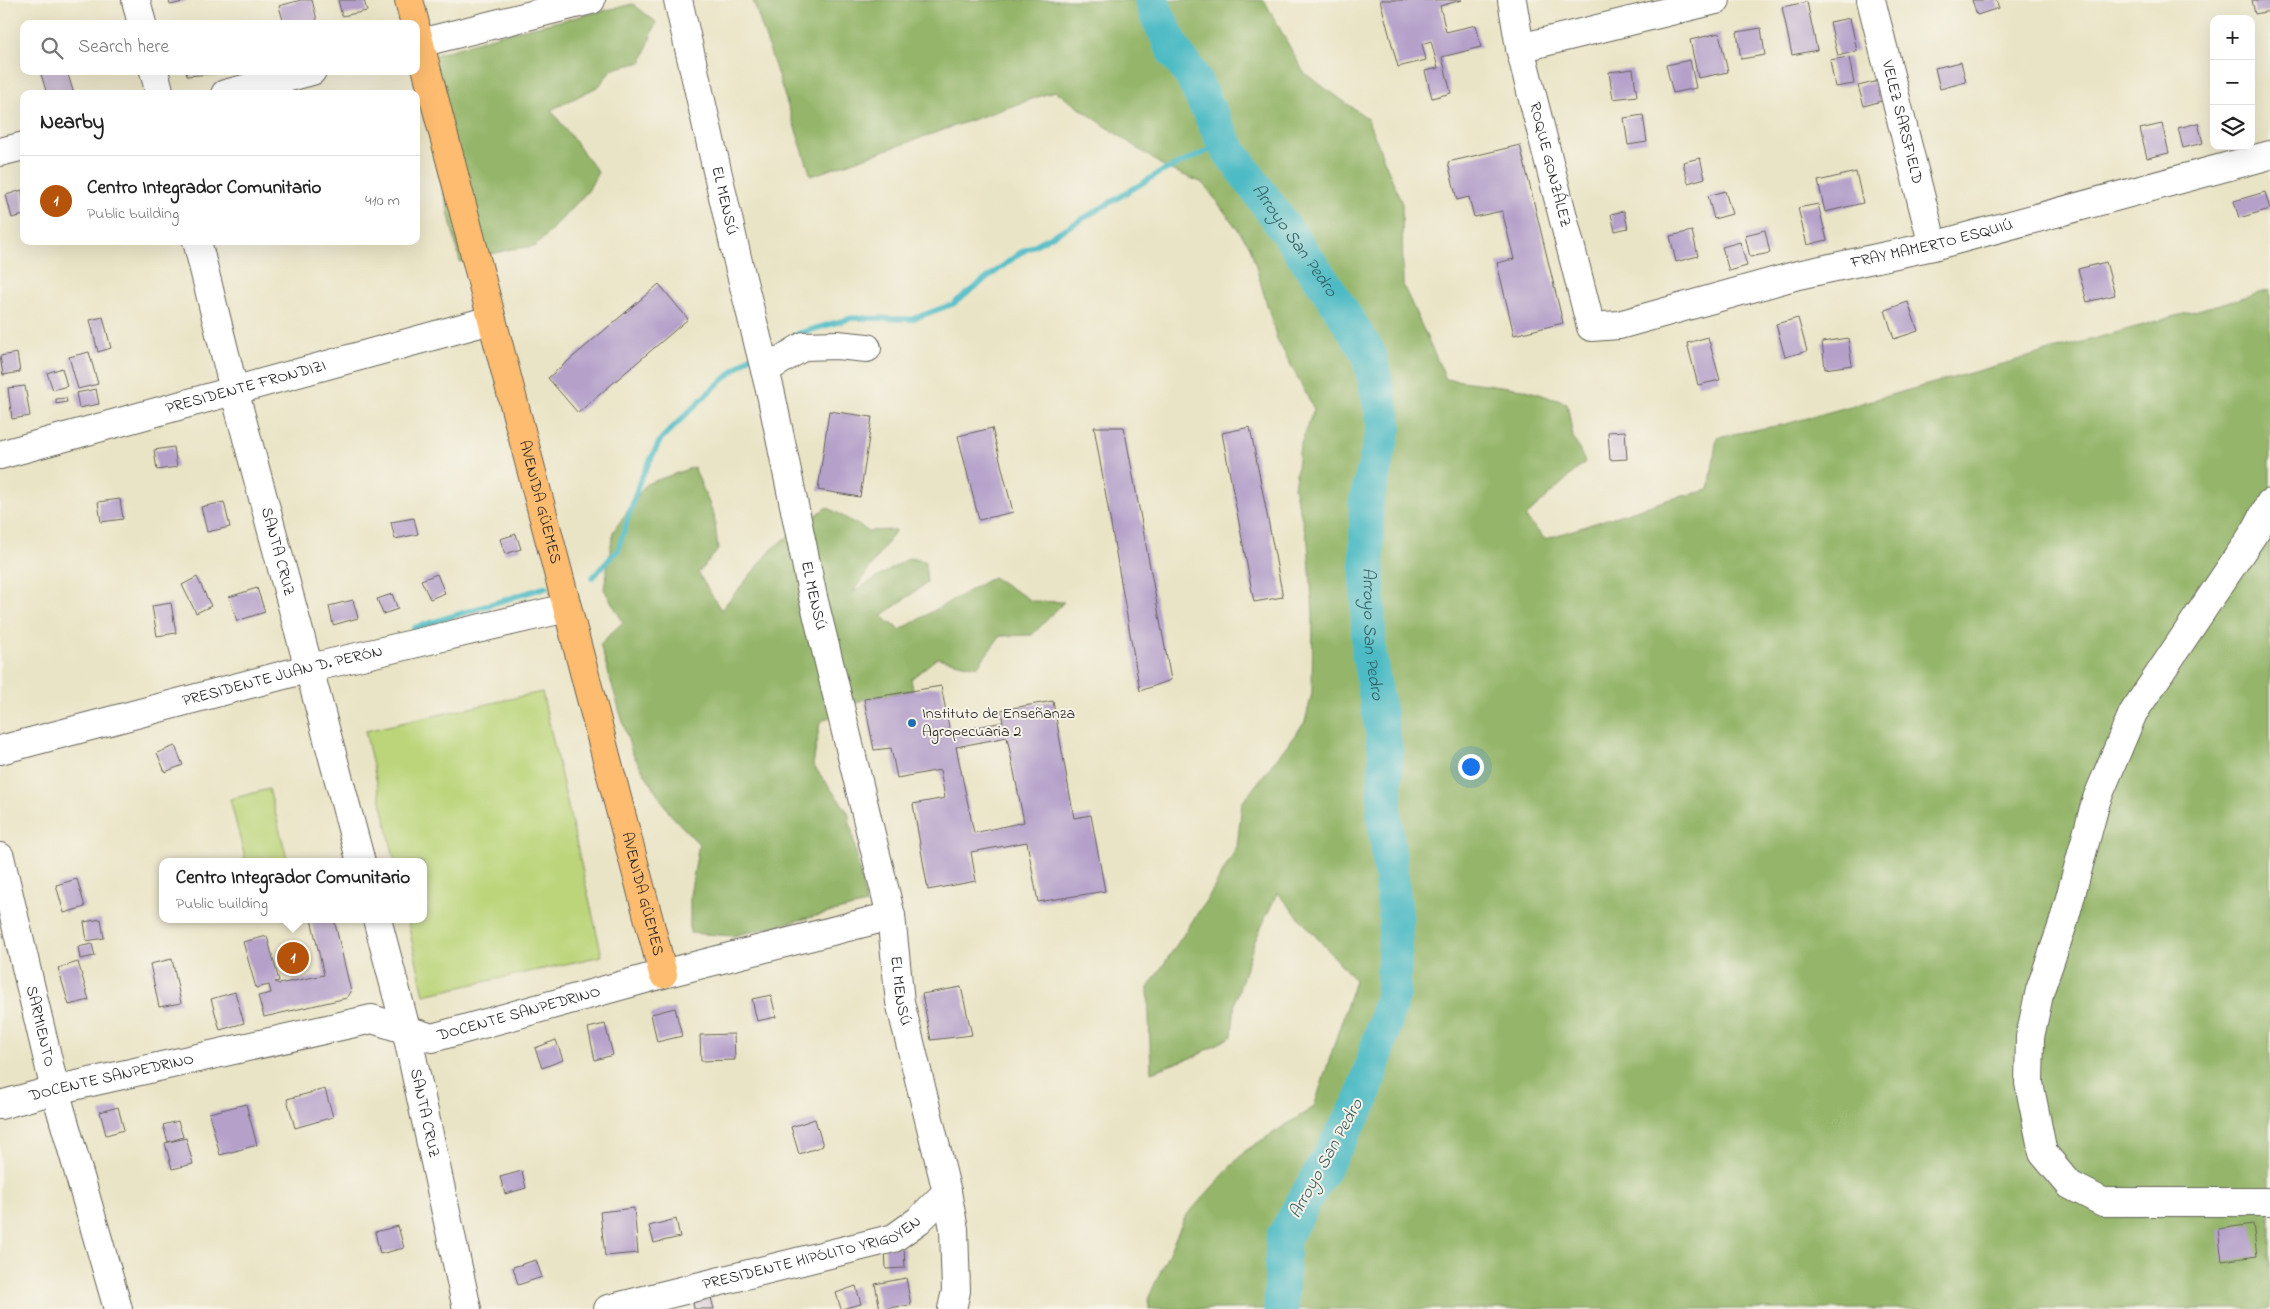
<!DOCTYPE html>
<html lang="en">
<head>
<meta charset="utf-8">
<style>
	body { margin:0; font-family:"Indie Flower",sans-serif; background:#f2f2f2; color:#222 }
	.controls { position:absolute; right:15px; top:15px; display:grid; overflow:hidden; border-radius:10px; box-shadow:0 5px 20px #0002 }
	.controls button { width:45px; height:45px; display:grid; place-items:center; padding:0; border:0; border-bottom:1px solid #e0e0e0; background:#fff; color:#222; font:25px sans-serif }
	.you { position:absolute; left:1470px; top:766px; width:18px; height:18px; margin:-12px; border:4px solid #fff; border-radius:50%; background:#1a73e8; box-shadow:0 0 0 8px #1a73e833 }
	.badge { display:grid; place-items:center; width:32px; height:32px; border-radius:50%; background:#b45309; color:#fff; font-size:16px; font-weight:700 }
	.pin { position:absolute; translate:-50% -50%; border:2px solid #fff; box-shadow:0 1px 5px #0006 }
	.popup { position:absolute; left:159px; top:858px; width:268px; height:65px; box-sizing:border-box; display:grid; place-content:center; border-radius:10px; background:#fff; filter:drop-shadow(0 1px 4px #0005); font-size:16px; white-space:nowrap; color:#767676 }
	.popup b { font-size:19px; color:#222 }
	.popup::after { content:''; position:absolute; left:50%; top:100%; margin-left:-10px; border:10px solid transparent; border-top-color:#fff }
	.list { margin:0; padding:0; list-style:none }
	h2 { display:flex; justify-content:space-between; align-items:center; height:65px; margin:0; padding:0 20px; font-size:21px }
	h2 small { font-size:16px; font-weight:400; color:#767676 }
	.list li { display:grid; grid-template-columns:32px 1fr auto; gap:15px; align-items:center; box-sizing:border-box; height:90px; padding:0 20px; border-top:1px solid #e0e0e0 }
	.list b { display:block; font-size:19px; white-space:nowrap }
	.list p { margin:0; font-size:16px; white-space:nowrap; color:#767676 }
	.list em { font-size:16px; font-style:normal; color:#767676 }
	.icon { flex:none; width:28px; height:28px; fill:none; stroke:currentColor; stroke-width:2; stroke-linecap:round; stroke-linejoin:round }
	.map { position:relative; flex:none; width:2270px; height:1309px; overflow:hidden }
	.search { position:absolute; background:#fff; box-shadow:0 5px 20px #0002; left:20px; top:20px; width:400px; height:55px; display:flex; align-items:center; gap:12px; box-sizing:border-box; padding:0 18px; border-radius:10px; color:#767676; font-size:19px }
	.panel { position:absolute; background:#fff; box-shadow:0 5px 20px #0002; left:20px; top:90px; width:400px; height:155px; border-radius:10px }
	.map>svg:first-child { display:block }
	.green { fill:#bcd57a; stroke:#6c784b }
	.forest { fill:#95b66a; stroke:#586943 }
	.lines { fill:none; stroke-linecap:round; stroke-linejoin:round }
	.stream { stroke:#4dbbc5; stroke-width:5.5 }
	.river { stroke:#4dbbc5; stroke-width:35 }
	.building { fill:#b5a0ca; fill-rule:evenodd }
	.minor-casing { stroke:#646258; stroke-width:30 }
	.major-casing { stroke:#646258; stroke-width:30 }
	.minor { stroke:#fff; stroke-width:28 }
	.major { stroke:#fdbc6f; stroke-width:28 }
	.poi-dot { fill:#1f6fb2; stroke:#f7f3e8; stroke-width:2 }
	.labels { text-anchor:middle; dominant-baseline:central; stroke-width:4; stroke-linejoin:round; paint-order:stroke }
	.street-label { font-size:16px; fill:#1c1c1c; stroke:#f7f3e8 }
	.poi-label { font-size:16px; fill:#1c1c1c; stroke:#f7f3e8; text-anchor:start }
	.water-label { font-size:18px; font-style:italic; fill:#305c60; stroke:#f7f3e8 }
</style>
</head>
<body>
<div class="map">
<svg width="2270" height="1309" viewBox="0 0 2270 1309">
	<rect width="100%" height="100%" fill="#f7f3e8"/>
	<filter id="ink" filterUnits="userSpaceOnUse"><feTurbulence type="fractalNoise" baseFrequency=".02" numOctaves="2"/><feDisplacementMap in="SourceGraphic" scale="10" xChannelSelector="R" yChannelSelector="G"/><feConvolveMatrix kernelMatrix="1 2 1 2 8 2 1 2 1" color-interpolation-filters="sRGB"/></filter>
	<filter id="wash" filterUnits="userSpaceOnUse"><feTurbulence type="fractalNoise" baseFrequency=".0096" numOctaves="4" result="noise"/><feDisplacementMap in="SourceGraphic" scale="20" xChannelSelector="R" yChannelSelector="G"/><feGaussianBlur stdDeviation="1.12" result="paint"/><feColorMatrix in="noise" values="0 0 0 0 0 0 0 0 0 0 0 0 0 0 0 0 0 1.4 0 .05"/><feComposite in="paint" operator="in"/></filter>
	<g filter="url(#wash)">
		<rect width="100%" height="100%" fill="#eae4c6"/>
		<g class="green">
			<path d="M542,692l60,264 -178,39 -17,-76h16v-57h-28l-30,-131z"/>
			<path d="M269,789l19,73h-42l-16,-63z"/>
		</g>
		<g class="forest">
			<path d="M753,0h511l40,73 63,45 35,86 1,81 43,94 77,10 44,14 6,34 12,25 -60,55 20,22 125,-40 39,-9 8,-53 69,-13 484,-134v1019h-1121v-12l36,-80 60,-66 69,-44 41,-127 -78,-87 -23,50 -19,59 -3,34 -36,20 -45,16 -3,-84 63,-95 26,-46 5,-44 63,-81 7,-29 1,-79 -5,-72 -14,-54 6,-42 14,-37 -37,-70 -27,-93 -47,-63 -37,-15 -111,-77 -244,85z"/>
			<path d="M633,4l23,18 -14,40 -30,7 -13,17 -48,24 47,62 -10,19 -52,55 -25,3 -51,13 -45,-191 1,-10 83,-26z"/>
			<path d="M694,467l20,48 4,35 -20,23 23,37 52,-62 54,-41 41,24 28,-1 -43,62 56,-34 16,3 2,22 -46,33 19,14 93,-53 39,24 32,1 -32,33 -32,1 -23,31 -40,-9 -26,21 2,11 -49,9 -44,23 -7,43 35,47 18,92 -133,32 -43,-3v-38l9,-51 -29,-30 -38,-61 -32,-109 23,-22 -19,-33 9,-57 33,-48z"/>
		</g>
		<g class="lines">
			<g class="stream">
				<path d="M774,347l26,-14 52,-15 60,1 41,-15 67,-51 54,-29 87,-52 51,-23 14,-3"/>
				<path d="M592,578l26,-28 22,-70 21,-41 49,-48 41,-35"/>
				<path d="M414,628l132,-41"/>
			</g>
			<path class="river" id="s1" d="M1152,0l5,15 19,39 15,20 35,72 100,140 43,68 16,71 -19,78 3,152 17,98 -2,59 12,107 -3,76 -31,105 -79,138 -2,71"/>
		</g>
		<g id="blocks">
			<g class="building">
				<path d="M169,0h18v1l-17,4z"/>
				<path d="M301,0h11l6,24h-34l-5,-18z"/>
				<path d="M338,0h26l3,11 -25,5z"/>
				<path d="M1380,0h82l-22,6 6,26 30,-7 5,22 -39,10 9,36 -19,5 -7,-27 13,-3 -7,-27 -9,3 4,16 -28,7z"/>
				<path d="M1972,0h24l3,8 -22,7z"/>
				<path d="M2252,0h18v11l-15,3z"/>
				<path d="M1807,2l10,48 -25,5 -10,-48z"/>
				<path d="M1850,18l7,33 -19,5 -8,-34z"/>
				<path d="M1761,28l4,27 -24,4 -4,-27z"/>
				<path d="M1719,33l9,39 -30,6 -8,-38z"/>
				<path d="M1849,57l5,27 -19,3 -5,-27z"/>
				<path d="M1690,60l6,28 -23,5 -7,-28z"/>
				<path d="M1961,62l5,20 -26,7 -5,-21z"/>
				<path d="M1633,69l4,27 -24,3 -4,-27z"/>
				<path d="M40,71h27l7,23h-27z"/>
				<path d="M186,71h37v2l-36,3z"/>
				<path d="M1879,81l6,19 -21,6 -6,-20z"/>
				<path d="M1643,115l4,27 -19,3 -4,-27z"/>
				<path d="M2198,123l5,20 -20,5 -5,-20z"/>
				<path d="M2162,124l7,29 -22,5 -7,-29z"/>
				<path d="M1520,145l43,178 -49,12 -17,-72 17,-4 -12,-48 -28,6 -5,-20 -12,3 -9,-38z"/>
				<path d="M1700,158l5,20 -17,5 -5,-21z"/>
				<path d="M1856,172l7,31 -38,9 -7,-31z"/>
				<path d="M22,190l2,25 -12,3 -6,-23z"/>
				<path d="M1725,191l7,23 -18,5 -6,-23z"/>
				<path d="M2265,192l5,17 -31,9 -5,-17z"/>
				<path d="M1818,204l9,36 -20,5 -9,-37z"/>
				<path d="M1624,211l4,17 -13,3 -4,-17z"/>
				<path d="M1765,230l5,23 -20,4 -5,-22z"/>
				<path d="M1692,231l6,25 -22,6 -6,-26z"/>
				<path d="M1740,242l7,24 -18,5 -7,-24z"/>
				<path d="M2106,262l9,33 -28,7 -9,-33z"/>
				<path d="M659,284l29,35 -110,94 -30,-35z"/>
				<path d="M1908,302l10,29 -24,8 -9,-29z"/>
				<path d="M103,317l8,31 -13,4 -8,-32z"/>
				<path d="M1798,318l9,33 -22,6 -9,-33z"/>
				<path d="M1708,337l12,43 -22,5 -11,-42z"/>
				<path d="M1848,338l4,27 -27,4 -3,-27z"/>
				<path d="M89,352l9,32 -20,5 -9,-32z"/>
				<path d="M17,353l3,19 -17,3 -3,-19z"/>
				<path d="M62,368l5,18 -14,4 -6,-17z"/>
				<path d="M25,386l5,30 -18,3 -4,-31z"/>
				<path d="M96,389l3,15 -20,4 -3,-15z"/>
				<path d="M66,398l1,4 -11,2v-5z"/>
				<path d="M829,411l43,6 -12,80 -42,-7z"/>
				<path d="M1094,427h30l47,253 -31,11z"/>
				<path d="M1250,427l33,170 -29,5 -32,-169z"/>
				<path d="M992,428l21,84 -34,8 -21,-84z"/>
				<path d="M1625,431l2,28 -17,1 -2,-28z"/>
				<path d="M174,447l3,20 -20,3 -3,-20z"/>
				<path d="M120,499l3,20 -22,3 -3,-20z"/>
				<path d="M224,502l6,25 -23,5 -6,-25z"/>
				<path d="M414,518l4,16 -23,5 -4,-17z"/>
				<path d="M516,534l5,15 -16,5 -5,-15z"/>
				<path d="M437,574l8,19 -15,6 -9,-19z"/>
				<path d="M197,577l14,29 -15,7 -14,-28z"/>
				<path d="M257,588l8,24 -28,9 -8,-24z"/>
				<path d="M392,594l6,15 -15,5 -6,-15z"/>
				<path d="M353,600l5,18 -25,7 -4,-19z"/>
				<path d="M171,603l5,30 -19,3 -5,-30z"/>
				<path d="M941,686l9,46 53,-10 -2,-12 52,-9 21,117 17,-3 14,76 -67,11 -11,-60 -56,10 5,29 -48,9 -15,-86 32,-6 -5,-28 -43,8 -6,-30 -17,2 -10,-51zM1007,737l17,85 -50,11 -18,-86z"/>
				<path d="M175,746l8,19 -18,7 -8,-19z"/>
				<path d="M77,879l8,28 -21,6 -8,-28z"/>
				<path d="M101,919l3,19 -17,3 -3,-19z"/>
				<path d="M311,919h23l17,73 -4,6 -83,19 -6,-21 13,-3 -2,-8 -13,3 -13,-46 24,-6 12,45 -4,1 4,2 45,-9z"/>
				<path d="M92,944l3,12 -15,3 -2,-12z"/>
				<path d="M172,959l9,44 -22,4 -9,-43z"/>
				<path d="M78,962l11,38 -20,5 -11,-37z"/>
				<path d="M961,987l11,48 -41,5 -9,-46z"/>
				<path d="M235,992l9,31 -24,7 -9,-31z"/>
				<path d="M771,995l5,22 -19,4 -5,-22z"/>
				<path d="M675,1008l7,28 -25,6 -6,-28z"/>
				<path d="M605,1024l8,31 -18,5 -7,-32z"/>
				<path d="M734,1034l1,26 -34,1 -1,-26z"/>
				<path d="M556,1040l7,20 -21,8 -7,-20z"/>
				<path d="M325,1089l8,28 -38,11 -8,-29z"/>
				<path d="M246,1104l11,41 -37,10 -11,-42z"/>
				<path d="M118,1107l6,23 -18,5 -6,-23z"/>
				<path d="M815,1119l8,27 -24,8 -8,-27z"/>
				<path d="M178,1121l5,16 -15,5 -5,-17z"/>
				<path d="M186,1138l7,26 -21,5 -7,-26z"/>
				<path d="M522,1171l4,17 -21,6 -5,-17z"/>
				<path d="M634,1208l4,45 -33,3 -5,-44z"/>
				<path d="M676,1219l4,18 -26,6 -5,-17z"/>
				<path d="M2253,1224l4,32 -35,5 -4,-32z"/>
				<path d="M398,1226l6,22 -24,6 -5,-22z"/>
				<path d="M885,1247h19l1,21 -19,1z"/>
				<path d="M536,1260l6,17 -24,8 -5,-18z"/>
				<path d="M906,1278l5,27 -31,4 -5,-25z"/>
				<path d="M856,1286l5,18 -20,5 -5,-16z"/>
				<path d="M711,1298l3,11h-20l-1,-7z"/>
			</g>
		</g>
	</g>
	<g filter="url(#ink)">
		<use href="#blocks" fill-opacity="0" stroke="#646258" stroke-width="1"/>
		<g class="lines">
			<g class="minor-casing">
				<g id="minor">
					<path d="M136,0l6,24"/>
					<path id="s2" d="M678,0l60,262 33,132 42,203 78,319 9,86 47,190 7,37 2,62 -4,18"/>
					<path id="s3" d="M1512,0l8,48 71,279 28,-2 179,-50 135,-29 337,-91"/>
					<path id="s4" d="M1871,0l62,246"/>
					<path d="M416,44l175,-44"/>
					<path d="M1520,48l196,-48"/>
					<path d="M154,71l6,23"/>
					<path d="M225,94l87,-23"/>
					<path d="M0,152l24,-6"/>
					<path id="s5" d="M197,241l37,149 127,472"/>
					<path d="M765,370l39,-24 33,-1 30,3"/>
					<path id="s6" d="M0,455l491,-135"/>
					<path d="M2270,503l-14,27 -123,183 -37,88 -33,123 -23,66 -10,47 -1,46 14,70 27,32 33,17h167"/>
					<path id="s7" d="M0,750l310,-82 257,-60"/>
					<path id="s8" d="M0,857l55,233 63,219"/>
					<path id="s9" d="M377,919l29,110 61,280"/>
					<path id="s10" d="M0,1105l55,-15 317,-71 60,19 231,-64 228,-58"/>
					<path id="s11" d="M608,1309l286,-71 25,-18 28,-28"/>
				</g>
			</g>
			<g class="major-casing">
				<g id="major">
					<path d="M409,0l6,24"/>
					<path id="s12" d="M416,29l247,945"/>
				</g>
			</g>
			<use href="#minor" class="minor"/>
			<use href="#major" class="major"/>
		</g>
	</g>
	<circle class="poi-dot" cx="912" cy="723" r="5"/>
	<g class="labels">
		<g class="street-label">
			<text stroke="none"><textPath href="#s4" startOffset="126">VELEZ SARSFIELD</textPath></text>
			<text stroke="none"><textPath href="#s3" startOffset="169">ROQUE GONZÁLEZ</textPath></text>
			<text stroke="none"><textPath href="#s2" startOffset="206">EL MENSÚ</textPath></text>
			<text stroke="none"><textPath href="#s3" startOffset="688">FRAY MAMERTO ESQUIÚ</textPath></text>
			<text stroke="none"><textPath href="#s6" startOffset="255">PRESIDENTE FRONDIZI</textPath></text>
			<text stroke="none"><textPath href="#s12" startOffset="489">AVENIDA GÜEMES</textPath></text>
			<text stroke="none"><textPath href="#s5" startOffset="321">SANTA CRUZ</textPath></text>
			<text stroke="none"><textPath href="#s2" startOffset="611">EL MENSÚ</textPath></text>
			<text stroke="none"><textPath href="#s7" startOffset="292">PRESIDENTE JUAN D. PERÓN</textPath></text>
			<text stroke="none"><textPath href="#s12" startOffset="894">AVENIDA GÜEMES</textPath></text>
			<text stroke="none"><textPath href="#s2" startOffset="1016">EL MENSÚ</textPath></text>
			<text stroke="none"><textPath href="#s10" startOffset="535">DOCENTE SANPEDRINO</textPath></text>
			<text stroke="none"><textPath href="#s8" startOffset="174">SARMIENTO</textPath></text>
			<text stroke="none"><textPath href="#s10" startOffset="115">DOCENTE SANPEDRINO</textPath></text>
			<text stroke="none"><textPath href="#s9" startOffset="200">SANTA CRUZ</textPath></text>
			<text stroke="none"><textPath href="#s11" startOffset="212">PRESIDENTE HIPÓLITO YRIGOYEN</textPath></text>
		</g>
		<g class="poi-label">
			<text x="922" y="714">Instituto de Enseñanza<tspan x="922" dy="18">Agropecuaria 2</tspan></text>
		</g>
		<g class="water-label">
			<text stroke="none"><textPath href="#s1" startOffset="281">Arroyo San Pedro</textPath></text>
			<text stroke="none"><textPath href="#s1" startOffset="701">Arroyo San Pedro</textPath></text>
			<text transform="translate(1327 1159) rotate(-61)">Arroyo San Pedro</text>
		</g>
	</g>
</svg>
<div class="controls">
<button>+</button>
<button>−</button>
<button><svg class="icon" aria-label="layers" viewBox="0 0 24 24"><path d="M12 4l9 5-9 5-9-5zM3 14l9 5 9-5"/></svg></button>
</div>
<div class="you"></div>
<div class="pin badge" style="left:293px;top:958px">1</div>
<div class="popup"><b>Centro Integrador Comunitario</b>Public building</div>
<div class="search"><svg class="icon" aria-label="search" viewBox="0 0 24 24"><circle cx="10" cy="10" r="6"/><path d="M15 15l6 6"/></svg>Search here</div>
<section class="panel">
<h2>Nearby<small></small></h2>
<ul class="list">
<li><span class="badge">1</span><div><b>Centro Integrador Comunitario</b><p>Public building</p></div><em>410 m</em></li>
</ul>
</section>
</div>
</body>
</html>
